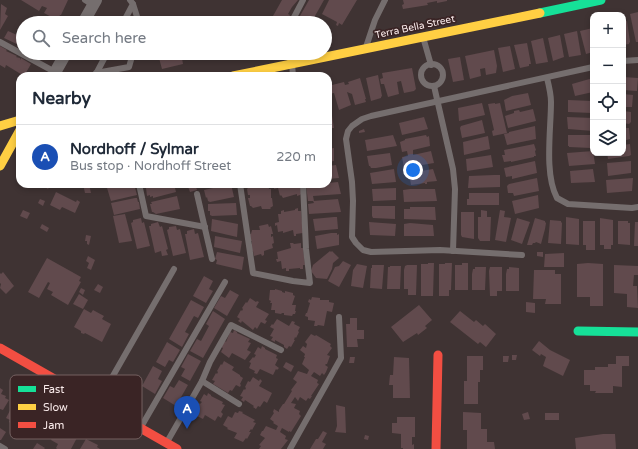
<!DOCTYPE html>
<html lang="en">
<head>
<meta charset="utf-8">
<style>
	body { margin:0; font-family:"Varela Round",sans-serif; background:#f6f6f7; color:#1f2937 }
	.controls { position:absolute; right:12px; top:12px; display:grid; overflow:hidden; border-radius:8px; box-shadow:0 2px 6px #0003 }
	.controls button { width:36px; height:36px; display:grid; place-items:center; padding:0; border:0; border-bottom:1px solid #e0e1e3; background:#fff; color:#1f2937; font:20px sans-serif }
	.you { position:absolute; left:413px; top:170px; width:14px; height:14px; margin:-10px; border:3px solid #fff; border-radius:50%; background:#1a73e8; box-shadow:0 0 0 6px #1a73e833 }
	.badge { display:grid; place-items:center; width:26px; height:26px; border-radius:50%; background:#111827; color:#fff; font-size:13px; font-weight:700 }
	.pin { position:absolute; translate:-50% -33px; filter:drop-shadow(0 1px 2px #0008) }
	.pin::after { content:''; position:absolute; top:21px; width:14px; height:12px; background:inherit; clip-path:polygon(0 0,100% 0,50% 100%) }
	.list { margin:0; padding:0; list-style:none }
	h2 { display:flex; justify-content:space-between; align-items:center; height:52px; margin:0; padding:0 16px; font-size:17px }
	h2 small { font-size:13px; font-weight:400; color:#747a83 }
	.list li { display:grid; grid-template-columns:26px 1fr auto; gap:12px; align-items:center; box-sizing:border-box; height:64px; padding:0 16px; border-top:1px solid #e0e1e3 }
	.list b { display:block; font-size:15px; white-space:nowrap }
	.list p { margin:0; font-size:13px; white-space:nowrap; color:#747a83 }
	.list em { font-size:13px; font-style:normal; color:#747a83 }
	.icon { flex:none; width:22px; height:22px; fill:none; stroke:currentColor; stroke-width:2; stroke-linecap:round; stroke-linejoin:round }
	.map { position:relative; flex:none; width:638px; height:449px; overflow:hidden }
	.search { position:absolute; background:#fff; box-shadow:0 2px 6px #0003; left:16px; top:16px; width:316px; height:44px; display:flex; align-items:center; gap:10px; box-sizing:border-box; padding:0 14px; border-radius:22px; color:#747a83; font-size:15px }
	.panel { position:absolute; background:#fff; box-shadow:0 2px 6px #0003; left:16px; top:72px; width:316px; height:116px; border-radius:12px }
	.map>svg:first-child { display:block }
	.building { fill:#614a4d }
	.lines { fill:none; stroke-linecap:round; stroke-linejoin:round }
	.lane { stroke:#756e6e; stroke-width:6 }
	.street { stroke:#756e6e; stroke-width:12 }
	.fast { stroke:#16e098; stroke-width:9 }
	.slow { stroke:#ffcf43; stroke-width:9 }
	.jam { stroke:#f24e42; stroke-width:9 }
	.labels { text-anchor:middle; dominant-baseline:central; stroke-width:3.5; stroke-linejoin:round; paint-order:stroke }
	.street-label { font-size:10px; fill:#faebeb; stroke:#3a2425 }
	.key { fill:#3a2425; stroke:#746060; stroke-width:1 }
	.key-label { font-size:11px; fill:#faebeb }
</style>
</head>
<body>
<div class="map">
<svg width="638" height="449" viewBox="0 0 638 449">
	<rect width="100%" height="100%" fill="#3f3333"/>
	<g class="building">
		<path d="M21,0h47l-7,15h-1l-3,5 -13,-7 3,-5 -5,-2 -3,5z"/>
		<path d="M282,0h16l-6,7 -4,7 2,1 -6,8h-15z"/>
		<path d="M309,0h15l-13,23h-15z"/>
		<path d="M329,0h28l-15,25 -3,-2 -1,3 -2,-1 1,-3 -15,-8z"/>
		<path d="M403,0h44v1l-10,2v-2l-10,2 1,2 -25,4 -1,-4 2,-1z"/>
		<path d="M1,4l6,4 -2,6 3,2 -8,14z"/>
		<path d="M638,12v30h-2l-6,-28z"/>
		<path d="M32,17l11,6h-15z"/>
		<path d="M218,20v2l4,-1v2h-17z"/>
		<path d="M627,21l3,21 -1,1v1l-6,1v-23z"/>
		<path d="M23,25v22l-19,-9 4,-7 9,4z"/>
		<path d="M593,28v24l-7,2 -6,-23z"/>
		<path d="M577,31l4,24 -12,2 -5,-23z"/>
		<path d="M560,35l4,22 -11,4 -5,-23z"/>
		<path d="M543,38l5,24 -12,2 -5,-23z"/>
		<path d="M527,43l4,21h-2v2l-9,2 -6,-23z"/>
		<path d="M0,46l7,4 -1,1 11,5 -1,1 4,1v2l1,-2 10,6 -7,12 -18,-11 -1,3 -5,-3z"/>
		<path d="M510,46l5,23 -12,3 -5,-24z"/>
		<path d="M494,50l3,16 -1,7 -10,2 -1,-7 -5,1 1,7 -11,3 -5,-23z"/>
		<path d="M161,53h20l2,11 -21,5 -3,-11 3,-1z"/>
		<path d="M460,57l4,23 -11,2 -5,-23z"/>
		<path d="M412,68l4,21 -2,2 -10,2 -3,-12 -4,1 2,12 -11,3 -4,-13h-3l-1,-5 3,-1 -1,-5z"/>
		<path d="M378,75l4,21 -1,1v1l-10,3 -5,-23z"/>
		<path d="M623,77l15,1 -1,13 -14,-1z"/>
		<path d="M360,78l6,21h-1l1,3 -11,3 -3,-11 -5,-2 4,13 -12,5 -5,-17 -5,1 -1,-5 4,-1v-3l12,-3 1,3 4,-1 -1,-2z"/>
		<path d="M593,78v14l-18,4 -3,-12z"/>
		<path d="M528,93l3,12 -25,6 -2,-11 8,-4z"/>
		<path d="M623,94l10,1 -1,12h-9z"/>
		<path d="M568,100l24,1v12l-24,-1z"/>
		<path d="M482,103l3,12 -26,6 -1,-13z"/>
		<path d="M495,103v1l5,-1 7,30 -14,3 -1,-5 2,-1 -6,-26z"/>
		<path d="M533,109l3,12 -28,7 -3,-12 9,-3v-2l5,-1 1,2z"/>
		<path d="M623,111l8,1v10l-2,2 -6,-1z"/>
		<path d="M328,116h4l2,12h-6z"/>
		<path d="M424,117l4,12 -26,6 -3,-12z"/>
		<path d="M567,117l26,1v13l-25,-2z"/>
		<path d="M482,120l3,13 -23,5 -2,-10 1,-2z"/>
		<path d="M535,126l1,13 -29,6 -3,-11 5,-1v-1z"/>
		<path d="M623,128h6l1,11 -7,2z"/>
		<path d="M364,129l1,3 -6,1v-2z"/>
		<path d="M328,132l3,2 1,10h-4z"/>
		<path d="M393,135l4,11 -30,5 -2,-11z"/>
		<path d="M426,135l1,2 2,-1 1,10 -17,4v5l18,-4 3,12 -30,5 -2,-11 6,-1 -1,-5 -5,1 -2,-10 5,-2v-1z"/>
		<path d="M568,135h23v13l-22,-1v-1h-1z"/>
		<path d="M488,136l2,13 -26,6 -1,-13z"/>
		<path d="M534,144l2,6 -1,1 1,5h-2v1l-23,5v-1l-7,1 -2,-7h3l-1,-5z"/>
		<path d="M630,144l1,11 -2,1 -21,3 -1,-6h16v-8z"/>
		<path d="M334,148v13l-6,1v-13z"/>
		<path d="M593,151l2,13 -26,2 -2,-13z"/>
		<path d="M390,153l2,12 -16,3h-5l-1,-2h-1l-2,-10z"/>
		<path d="M491,155l2,12 -26,4 -1,-12z"/>
		<path d="M535,161l2,12 -25,6v-3l-6,1 -2,-9z"/>
		<path d="M631,161v12l-23,3 -1,-13z"/>
		<path d="M336,165l3,13 -11,1v-13z"/>
		<path d="M394,169l2,13 -24,2 -2,-11z"/>
		<path d="M433,169l4,12 -10,1v2h-2v-1l-14,2 -2,-12z"/>
		<path d="M593,169l2,13 -24,1 -1,-12z"/>
		<path d="M494,175h6v12l-32,1 1,-12z"/>
		<path d="M537,178l2,13 -25,5 -1,-3h-5l-1,-7 2,-2z"/>
		<path d="M633,178l-1,13 -25,2 -1,-13z"/>
		<path d="M338,182l3,12 -28,2 1,5h-6l-2,-16z"/>
		<path d="M40,184h11l-3,5z"/>
		<path d="M83,184h6l2,9h-6z"/>
		<path d="M127,184h7l3,11 -26,6 -4,-13z"/>
		<path d="M153,184h21l2,8 -23,6v-2l-3,1v-2l-3,1 -1,-8h2v-3z"/>
		<path d="M187,184h8l2,6 -7,2z"/>
		<path d="M231,184l3,13 -24,5 -2,-1 -1,-4 -1,1 -2,-8z"/>
		<path d="M248,184h13v1l7,-1 1,5h2v9h1l1,8 -3,2 1,1h-9l-1,-3 -8,2 -2,-2h-1l-2,-8h2v-3h-2l-1,-6 1,-1z"/>
		<path d="M274,184h26l1,10 -1,1 -3,1v-2l-14,4 -2,-3 -1,1 -2,-8 -4,1z"/>
		<path d="M396,188v12l-23,1 -1,-12z"/>
		<path d="M410,189h25l2,12 -33,1 -1,-12z"/>
		<path d="M56,192l20,10 1,-2 3,2 -5,11 -13,-6 -2,3 -10,-5z"/>
		<path d="M469,193h30v12h-32v-6h2z"/>
		<path d="M538,195l1,13 -24,6 -3,-13z"/>
		<path d="M177,196l3,13 -24,5 -3,-2h-1l-2,-8h2l-1,-2z"/>
		<path d="M135,198h2l1,4h1l1,7 -26,6 -3,-12z"/>
		<path d="M40,199l5,2 -2,5 -5,-3z"/>
		<path d="M338,199l3,13 -32,2 -1,-10 6,-1 -1,-2z"/>
		<path d="M236,203l1,12 -25,1 -2,-1v-4h-2v-7z"/>
		<path d="M372,206h23v13l-22,-1 -1,-2z"/>
		<path d="M410,207h25l1,13 -32,-1v-10h6z"/>
		<path d="M298,208v3h3l2,22 -7,1v2h-2l-1,-6 -10,3v-2l-5,1 -1,-7 -2,1v-3l4,-1 -1,-8h3v-3l3,-1v2l11,-2v-1z"/>
		<path d="M23,210l7,3 -3,6 -7,-3z"/>
		<path d="M481,210l6,1v6h4l-1,24h-10l-2,-3v-21h3z"/>
		<path d="M500,210l5,1 -1,6 7,1 -5,24 -11,-2z"/>
		<path d="M461,212h13v27l-12,-2 -1,-2z"/>
		<path d="M125,214l7,27 -13,2 -6,-27z"/>
		<path d="M334,217h3l1,12 -23,2 -2,-12z"/>
		<path d="M566,217l13,2v26l-13,-1z"/>
		<path d="M141,218l1,5 2,-1 6,24 -13,3 -6,-26 2,-1v-2z"/>
		<path d="M517,218l13,4 -8,22 -11,-4z"/>
		<path d="M535,218l10,3v1l1,1 -1,6 -4,15 -5,-2 -1,1h-2l-1,2h-5z"/>
		<path d="M600,218l13,2v25h-2v4h-7v-4h-4z"/>
		<path d="M212,219l26,5 -1,13 -26,-6z"/>
		<path d="M550,220l11,1v1l1,1 -1,21 -13,-1z"/>
		<path d="M583,221h12v29h-9v-5h-3z"/>
		<path d="M618,221h10v2h2v22l-12,-1z"/>
		<path d="M158,222l2,5 2,-1 6,23 -2,1 2,5 -6,1 -1,-5 -6,2 -6,-27h2v-2z"/>
		<path d="M369,222l27,2 -1,12 -25,-1z"/>
		<path d="M635,222h3v24h-4z"/>
		<path d="M410,223l23,2 1,11h-30v-12z"/>
		<path d="M42,224l7,4 -2,4 -7,-4z"/>
		<path d="M268,224l1,3 2,-1 2,8h-2v3l2,-1 1,7 -2,1 1,4 -9,3v4l-2,1 -1,-2 -7,2 -1,-5h-1l-2,-7h2v-3h-2l-1,-7h2l1,-4h8l-1,-4z"/>
		<path d="M176,226l1,4 3,-1 6,24 -13,3 -6,-26 2,-1v-2z"/>
		<path d="M194,229l1,5 3,-1 6,24 -14,3 -5,-26h2v-3z"/>
		<path d="M331,233h6v2l2,-1v11l-22,4 -2,-13z"/>
		<path d="M86,235l5,1 -2,9 -2,-1v-3h-2z"/>
		<path d="M215,236l27,5 -2,12 -26,-6z"/>
		<path d="M290,243h3l1,1 7,-1v5h2l2,17h-2v4h-3v-1l-11,1v2h-3v-3l-4,1 -1,-8 -4,1 -1,-3h2l-1,-7 14,-4z"/>
		<path d="M330,251l1,1 1,-1 7,7 -6,5 -1,6 -5,10 -11,-1 -5,-7 2,-6z"/>
		<path d="M217,252l27,5 -2,13 -26,-6 1,-4 -2,-1z"/>
		<path d="M537,252h6v5l-6,-1z"/>
		<path d="M564,253v14h-20l1,-13z"/>
		<path d="M88,256l7,4 -4,10 -4,-2 2,-5 -3,-2z"/>
		<path d="M47,258l34,19 -2,4 2,1 -13,23 -17,-10 2,-3 -6,-3 3,-6 -2,-1 -9,16 -11,-6z"/>
		<path d="M343,261l8,4 -12,22 -11,-6 7,-14 4,-1z"/>
		<path d="M428,263h6l-1,33h-12v-32h7z"/>
		<path d="M445,263h7l-1,27h-2v6h-10v-32h6z"/>
		<path d="M462,263h6v27h-13v-25h7z"/>
		<path d="M588,263l15,1v42h-13v-9h-13v-33z"/>
		<path d="M357,264l10,2 -4,22 -12,-2 2,-16z"/>
		<path d="M372,265h12l-2,24 -12,-1 1,-20h1z"/>
		<path d="M407,265h10l-1,30h-8v-6h-4v-19l1,-4z"/>
		<path d="M614,265l24,1v9h-4l-1,11h4l1,22 -11,-1v-13l-13,-1z"/>
		<path d="M390,266h11l-1,23h-13l1,-22h2z"/>
		<path d="M475,267h11l-1,23h-13v-16l1,-5h2z"/>
		<path d="M490,267h12v24h-5v5h-7l-1,-25z"/>
		<path d="M509,267l10,1v23h-13v-17l1,-5h2z"/>
		<path d="M534,270h21v4h6v30h-16l1,-5h-13z"/>
		<path d="M3,272l11,14 -8,8 -6,-6 1,-4 -1,-1v-10l1,1z"/>
		<path d="M204,276l9,5 -4,8 4,2 -7,12 -13,-7z"/>
		<path d="M98,284l5,3 -3,6 -6,-3z"/>
		<path d="M81,288l4,2 -2,5 -4,-3z"/>
		<path d="M275,289l7,2v1l3,1v-2l8,2v2l2,1 -3,9h4l-1,6h1l-1,3h-2l-1,2 -8,-1v-2h-2l-1,1 -6,-1v-3h-4l1,-7h-2l1,-2 -2,-1 1,-10h5z"/>
		<path d="M230,290l9,5 -12,21 -13,-8 7,-12 4,2z"/>
		<path d="M79,294l9,6 -5,9 -10,-5z"/>
		<path d="M312,297l8,1v2h9v2l5,1 -2,9 -5,-1 -3,15 -6,-1 -1,1h-3l1,-5 -7,-1v-3l-3,-1 1,-3h1l3,-10 -2,-1 1,-3 2,1z"/>
		<path d="M250,298l6,4 1,-1 2,1 -3,5 13,7 -4,6 2,1 -2,3 -4,-2 -4,7 -2,-2 -2,3 -11,-9 -1,2 -3,-2 2,-2 -3,-2 4,-7 1,1 1,-2 -1,-1 4,-6 1,1z"/>
		<path d="M191,300l13,7 -6,11 -4,-2 -9,16 4,2 -7,13 -13,-8z"/>
		<path d="M526,302l9,1v10l-9,-1z"/>
		<path d="M419,305l13,15 -7,6 2,2 -9,7 -1,-2 -14,9 -12,-15z"/>
		<path d="M84,309l7,4 2,-3 11,6 -2,3 9,5 -9,18 -17,-9 -1,1 -3,-1v-2l-7,-4z"/>
		<path d="M213,311l12,8 -22,39 -13,-7 7,-12 4,2 8,-15 -3,-2z"/>
		<path d="M460,311l14,11 2,-2 7,6 2,-2 11,10 -10,13 -6,-5 -2,2 -28,-22z"/>
		<path d="M350,318h7v12h7v9h-7l1,8h-11l-1,-23h4z"/>
		<path d="M277,319l12,7 3,-5 3,1 -1,2 6,3 -2,4 1,1 -3,6 -1,-1 -1,3h1l-4,7 -2,-1 -2,3 -3,-2v-2l-9,-5v2l-4,-2 2,-3 -3,-1 4,-7 -4,-2 2,-3 1,1z"/>
		<path d="M234,330l3,2v1l13,6 -2,3 3,1 -4,7 4,2 -6,8 -13,-7 -3,5 -8,-6 2,-4 -2,-1 4,-6 1,1 4,-10 3,1z"/>
		<path d="M311,334l4,2 1,-1 15,9 -1,2 2,2 -5,7 3,1 -3,8h-1l-1,1 3,2 -2,5 -2,3 -2,-2 -2,3 -6,-4 -3,4 7,4 -1,3 2,1 -8,12h1l-2,3 -2,-1 -2,3 -6,-4 -2,4 -3,-4 -4,6 5,1 -2,4 6,3 -1,3 2,2 -10,16 -2,-1v1l-7,-4 -2,4 6,4 -1,3 3,1 -7,9h-22l2,-3 -2,-1 6,-7 -5,-3 2,-4h1l3,-5 10,4 2,-4 -5,-3 1,-1 -4,-3 4,-6 -1,-1 1,-3 5,3v-2l4,-6h1l8,-13 -1,-1 6,-8 -4,-3 5,-8 9,3 2,-4 -7,-6 3,-7h-1l1,-3 -5,-4 3,-4 3,2 1,-4 -2,-2z"/>
		<path d="M539,341l11,9 20,10 -7,16 -20,-10 3,-9 -5,-3 -1,2 -8,-6z"/>
		<path d="M167,342l13,8 -7,12 -4,-2 -4,7 -9,-5z"/>
		<path d="M262,346l3,2v1l12,6 -1,3 2,1 -3,6 4,3 -2,2 -1,-1 -3,6 -13,-6 -3,5 -3,-1 1,-2 -6,-3 2,-5 -2,-1 4,-5 1,1 2,-3 -2,-1 4,-7 3,2z"/>
		<path d="M188,354l13,7 -11,20 -9,-5 4,-7 -4,-2z"/>
		<path d="M512,355h5l-1,5h-4z"/>
		<path d="M467,356h16v14h-3v12h-2v22h-14v-23h3z"/>
		<path d="M503,356h6l-1,6h-5z"/>
		<path d="M616,356h13v10h-7v21l-9,-1v7h-18l1,-2h-6v-6h-6v-15h11v-3h13v-3h8z"/>
		<path d="M350,357h5l-1,6h-5z"/>
		<path d="M394,357l15,1 1,40h-17v-13h-4l1,-10h3z"/>
		<path d="M224,361l10,6 -2,3 8,5v1l3,2 -3,6 1,1 -1,2 -4,-2 -4,6 -2,-1 -2,3 -15,-9 2,-3 -3,-1 4,-7 1,1 1,-2 -1,-1 4,-7 1,1z"/>
		<path d="M286,362l8,4 -3,6 -8,-5z"/>
		<path d="M153,366l9,5 -4,8 4,2 -7,13 -13,-8z"/>
		<path d="M253,377l6,4 1,-2 2,2 -3,5 13,7 -5,10 -3,-2 -4,6 -2,-1 -2,3 -3,-2 1,-1 -9,-6 -1,2 -3,-2 2,-3 -3,-1 4,-7 1,1 1,-2 -1,-1 3,-6 2,1z"/>
		<path d="M179,380l9,5 -12,21 -13,-8 7,-12 4,2z"/>
		<path d="M0,388l3,2 -2,4 5,2 -1,2 4,2 -6,10 -3,-1z"/>
		<path d="M208,393l3,2v1l12,6 -1,2 3,1 -4,7 2,2 -2,4 -3,-2 -3,5 -10,-6 -2,4 -8,-4 2,-5 -2,-1 4,-6 1,1 2,-2 -2,-1 4,-7 3,2z"/>
		<path d="M15,401l8,5 2,-4 10,6 -9,17 -7,-3 -2,4 -8,-4 1,-2 -4,-2z"/>
		<path d="M336,405l9,2 1,26 -11,-1 2,-6z"/>
		<path d="M239,411l4,1 -1,1 13,7 -2,2 3,1 -4,7 -1,-1 -2,3h2l-4,7 -1,-1 -3,4 -9,-4 3,-5 -10,-4 1,-1 -5,-3 5,-9 4,2 3,-6 3,1z"/>
		<path d="M463,412l18,1v16h6v13h7l1,7h-28v-19h-4z"/>
		<path d="M528,412l2,7 -6,1 -2,-6z"/>
		<rect x="545" y="413" width="14" height="7"/>
		<path d="M397,417h18v20h-3v8l2,-1v5h-11v-1h-2v-14l-9,-1v-10h5z"/>
		<path d="M61,424l11,6 -2,2 8,4 -7,13h-14l-1,-1 2,-4 -7,-4z"/>
		<path d="M0,428l6,4 -5,8h-1z"/>
		<path d="M323,431l4,2 -5,9 4,2 -3,5h-13l6,-10h2z"/>
		<path d="M603,434h12l1,15h-40l-1,-11z"/>
		<path d="M365,435l4,1 -1,4 -4,-1z"/>
		<path d="M86,439l12,6 -1,2 3,2h-20z"/>
		<path d="M37,443l8,5 -1,1h-11z"/>
	</g>
	<g class="lines">
		<g class="lane">
			<path d="M85,0l8,5"/>
			<path d="M133,4l6,19"/>
			<path d="M123,23l10,-19 -3,-4"/>
			<path d="M291,23l12,-23"/>
			<path d="M423,37l8,28"/>
			<path d="M0,42l55,30"/>
			<path d="M366,47l9,-27 10,-20"/>
			<path d="M287,53l5,11 1,12"/>
			<path d="M623,61l15,-1"/>
			<circle cx="432" cy="75" r="11"/>
			<path d="M96,73l33,-6 4,-14"/>
			<path d="M96,74l11,-21"/>
			<path d="M547,78c2,8 4,16 4,24 0,28 -7,72 6,96l11,6 64,4 6,-1"/>
			<path d="M434,86l19,83 2,20 -2,62"/>
			<path d="M139,184l7,32 59,11"/>
			<path d="M240,184l13,89 40,8 17,2 -4,-34 -3,-65"/>
			<path d="M197,194l15,65"/>
			<path d="M522,255l-82,-5 -69,2 -8,-2 -7,-7 -4,-6 1,-36 -1,-19 -6,-43 2,-8 4,-5 10,-7 9,-3 222,-49"/>
			<path d="M202,381l8,-19 21,-37 50,25"/>
			<path d="M98,402l76,-133"/>
			<path d="M141,427l84,-145"/>
			<path d="M167,442l35,-61 37,23"/>
			<path d="M0,446l5,3"/>
			<path d="M290,449l51,-91 -2,-41"/>
		</g>
		<g class="street">
			<path d="M83,23l13,-23"/>
			<path d="M53,76l13,-23"/>
		</g>
		<g class="fast">
			<path d="M540,13l61,-13"/>
			<path d="M578,331l60,1"/>
		</g>
		<g class="slow">
			<path d="M233,76l307,-63"/>
			<path d="M0,126l20,-6"/>
			<path d="M0,166l20,-36"/>
		</g>
		<g class="jam">
			<path d="M0,348l177,101"/>
			<path d="M436,449l2,-94"/>
		</g>
	</g>
	<g class="labels">
		<g class="street-label">
			<text transform="translate(415 27) rotate(-12)">Terra Bella Street</text>
		</g>
	</g>
	<rect x="10" y="375" width="132" height="64" rx="6" class="key"/>
	<rect x="18" y="386" width="18" height="6" fill="#16e098"/>
	<rect x="18" y="404" width="18" height="6" fill="#ffcf43"/>
	<rect x="18" y="422" width="18" height="6" fill="#f24e42"/>
	<g class="key-label">
		<text x="43" y="393">Fast</text>
		<text x="43" y="411">Slow</text>
		<text x="43" y="429">Jam</text>
	</g>
</svg>
<div class="controls">
<button>+</button>
<button>−</button>
<button><svg class="icon" aria-label="locate" viewBox="0 0 24 24"><circle cx="12" cy="12" r="6"/><path d="M12 2v4M12 18v4M2 12h4M18 12h4"/></svg></button>
<button><svg class="icon" aria-label="layers" viewBox="0 0 24 24"><path d="M12 4l9 5-9 5-9-5zM3 14l9 5 9-5"/></svg></button>
</div>
<div class="you"></div>
<div class="pin badge" style="left:187px;top:429px;background:#1a4fb4">A</div>
<div class="search"><svg class="icon" aria-label="search" viewBox="0 0 24 24"><circle cx="10" cy="10" r="6"/><path d="M15 15l6 6"/></svg>Search here</div>
<section class="panel">
<h2>Nearby<small></small></h2>
<ul class="list">
<li><span class="badge" style="background:#1a4fb4">A</span><div><b>Nordhoff / Sylmar</b><p>Bus stop · Nordhoff Street</p></div><em>220 m</em></li>
</ul>
</section>
</div>
</body>
</html>
